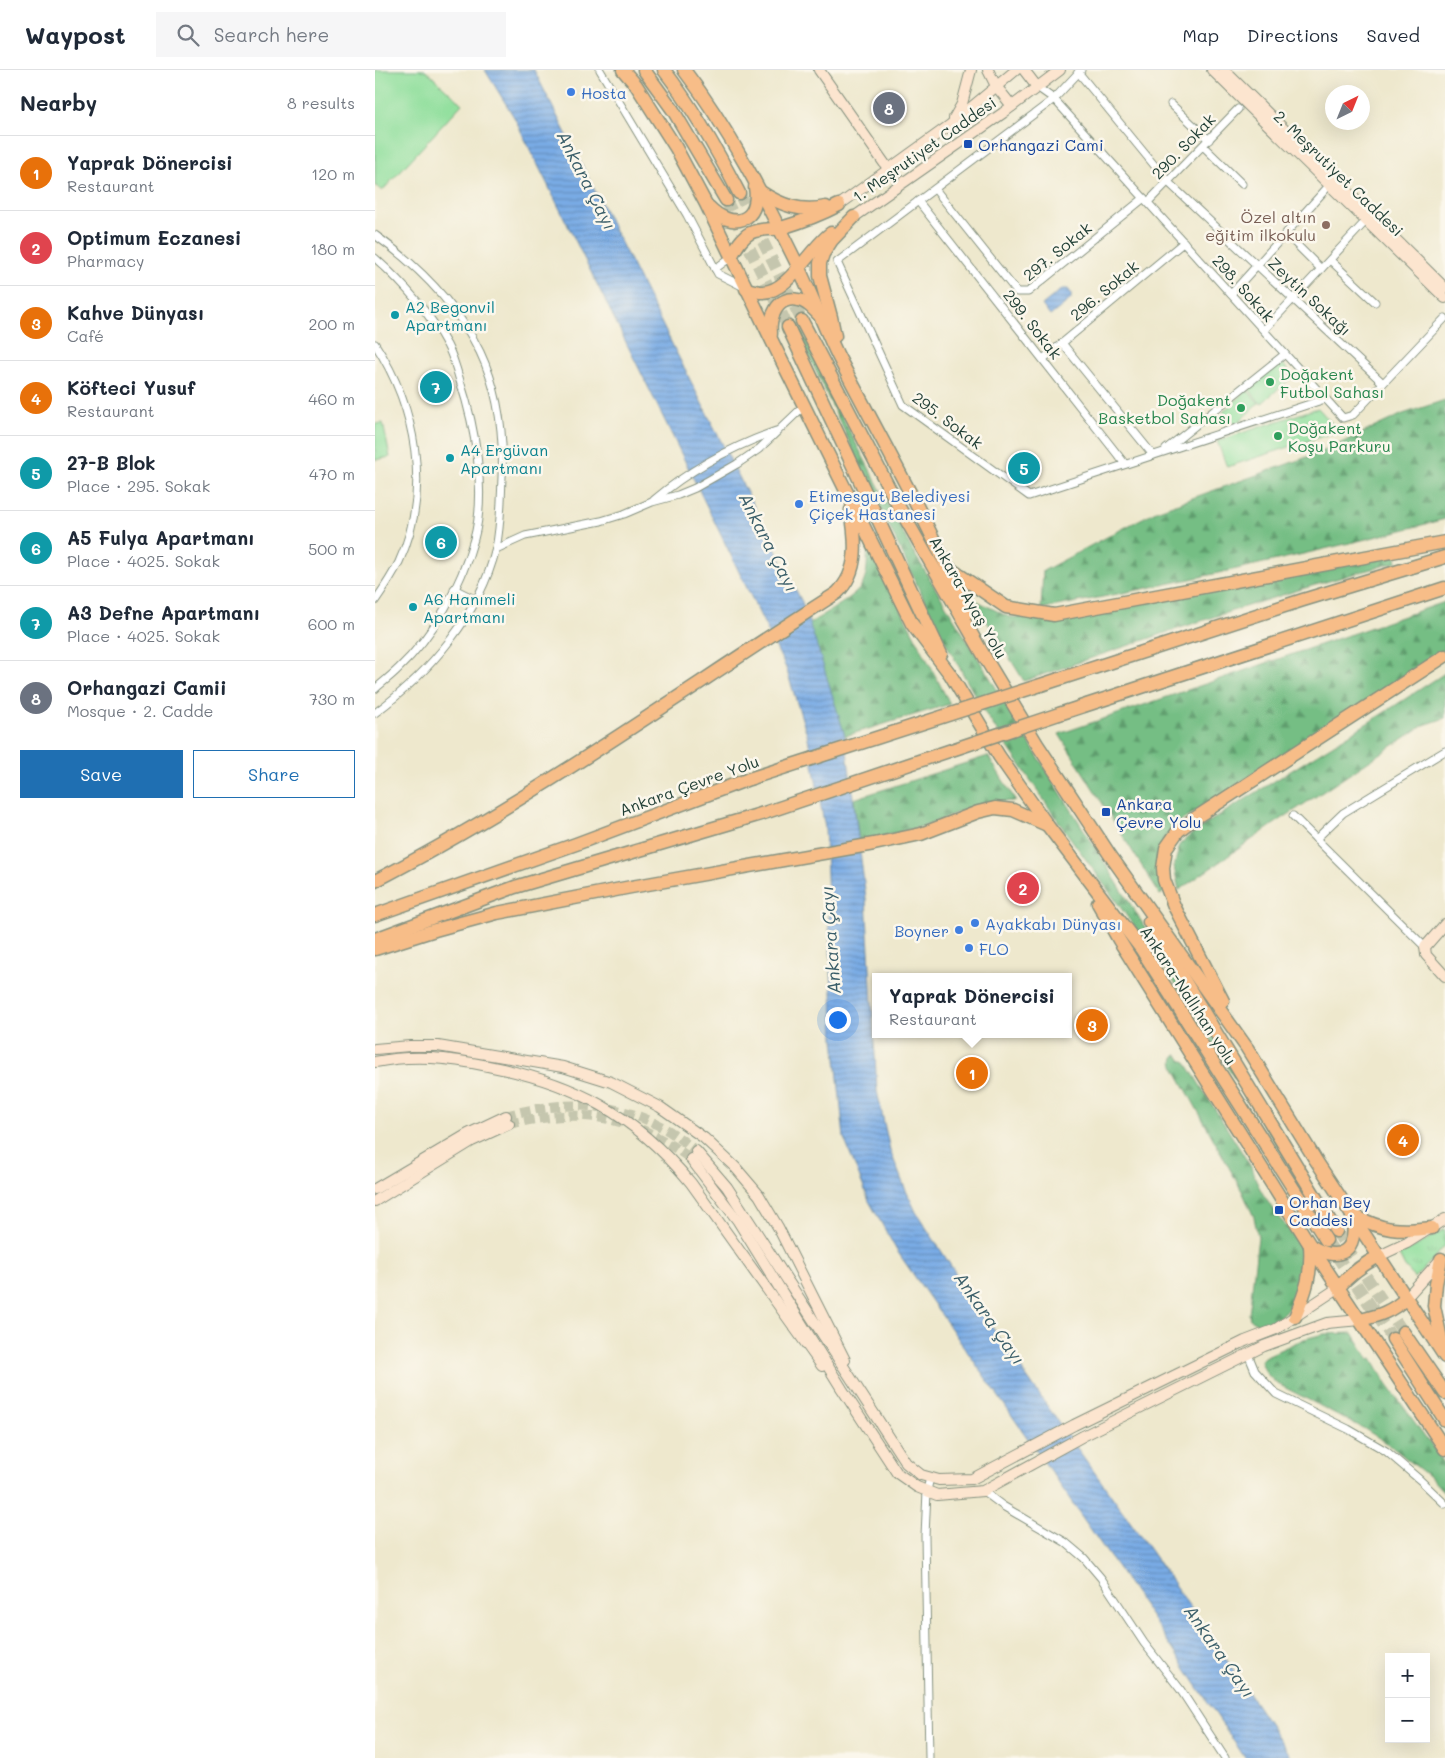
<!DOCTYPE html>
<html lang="en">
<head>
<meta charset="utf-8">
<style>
	body { margin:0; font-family:Mali,sans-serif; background:#f6f6f7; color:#1f2937 }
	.controls { position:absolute; right:15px; bottom:15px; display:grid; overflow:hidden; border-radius:0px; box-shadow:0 5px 20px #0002 }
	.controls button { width:45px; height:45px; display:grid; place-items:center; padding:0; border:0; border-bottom:1px solid #e0e1e3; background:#fff; color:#1f2937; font:25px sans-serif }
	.compass { position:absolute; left:950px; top:15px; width:45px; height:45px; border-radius:50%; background:#fff; box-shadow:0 5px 20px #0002; rotate:43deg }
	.you { position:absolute; left:462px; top:949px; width:18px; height:18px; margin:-12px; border:4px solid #fff; border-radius:50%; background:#1a73e8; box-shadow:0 0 0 8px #1a73e833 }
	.badge { display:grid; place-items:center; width:32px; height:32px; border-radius:50%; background:#1f6fb2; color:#fff; font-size:16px; font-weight:700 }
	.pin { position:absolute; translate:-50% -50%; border:2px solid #fff; box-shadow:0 1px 5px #0006 }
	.popup { position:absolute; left:497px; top:903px; width:200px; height:65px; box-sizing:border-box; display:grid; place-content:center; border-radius:0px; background:#fff; filter:drop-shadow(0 1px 4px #0005); font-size:16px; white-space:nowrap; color:#747a83 }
	.popup b { font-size:19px; color:#1f2937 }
	.popup::after { content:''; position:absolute; left:50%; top:100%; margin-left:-10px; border:10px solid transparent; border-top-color:#fff }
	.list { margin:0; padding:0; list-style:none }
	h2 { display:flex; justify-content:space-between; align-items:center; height:65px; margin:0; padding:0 20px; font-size:21px }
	h2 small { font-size:16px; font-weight:400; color:#747a83 }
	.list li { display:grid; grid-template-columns:32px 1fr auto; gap:15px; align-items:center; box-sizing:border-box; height:75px; padding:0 20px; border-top:1px solid #e0e1e3 }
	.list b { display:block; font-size:19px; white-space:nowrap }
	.list p { margin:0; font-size:16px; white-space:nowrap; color:#747a83 }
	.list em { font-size:16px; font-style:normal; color:#747a83 }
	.actions { display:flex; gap:10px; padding:15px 20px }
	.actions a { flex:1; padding:11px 0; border:1px solid #1f6fb2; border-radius:0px; text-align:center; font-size:18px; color:#1f6fb2 }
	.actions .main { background:#1f6fb2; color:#fff }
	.icon { flex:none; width:28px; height:28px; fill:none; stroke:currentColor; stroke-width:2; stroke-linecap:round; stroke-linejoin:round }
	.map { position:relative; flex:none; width:1070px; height:1688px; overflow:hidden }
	header { display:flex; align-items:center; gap:30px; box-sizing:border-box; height:70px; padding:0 25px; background:#fff; border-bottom:1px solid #e0e1e3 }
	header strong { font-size:24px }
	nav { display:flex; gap:28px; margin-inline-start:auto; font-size:18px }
	.search { width:350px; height:45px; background:#f6f6f7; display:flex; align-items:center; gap:12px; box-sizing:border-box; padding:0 18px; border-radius:0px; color:#747a83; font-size:19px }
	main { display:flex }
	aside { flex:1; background:#fff }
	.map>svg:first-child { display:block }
	.grass { fill:url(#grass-tufts); stroke:#588e68 }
	.forest { fill:url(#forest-firs); stroke:#4a7e5c }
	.garden { fill:#91df9d; stroke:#588e68 }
	.water { fill:url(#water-rules); stroke:#4c748c }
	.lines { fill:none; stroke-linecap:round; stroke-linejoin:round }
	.secondary-tunnel { stroke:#c5c6ae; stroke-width:10; stroke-dasharray:10 5; stroke-linecap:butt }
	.highway-tunnel { stroke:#c5c6ae; stroke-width:12; stroke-dasharray:12 6; stroke-linecap:butt }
	.street-casing { stroke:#869280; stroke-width:9 }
	.secondary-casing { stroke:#869280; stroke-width:12 }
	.highway-casing { stroke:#869280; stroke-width:15 }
	.street { stroke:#fff; stroke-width:7 }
	.secondary { stroke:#fce5cf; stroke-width:10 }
	.highway { stroke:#f7bd88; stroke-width:12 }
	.highway-bridge-casing { stroke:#869280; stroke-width:15; stroke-linecap:butt }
	.highway-bridge { stroke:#f7bd88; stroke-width:12 }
	.shop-dot { fill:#3f7fe0; stroke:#fbf7ec; stroke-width:2 }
	.transit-dot { fill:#1a4fb4; stroke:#fbf7ec; stroke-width:2 }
	.education-dot { fill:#8d6e63; stroke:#fbf7ec; stroke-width:2 }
	.culture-dot { fill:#0f9aa8; stroke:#fbf7ec; stroke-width:2 }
	.leisure-dot { fill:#2e9e5b; stroke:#fbf7ec; stroke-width:2 }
	.labels { text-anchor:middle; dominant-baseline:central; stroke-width:5; stroke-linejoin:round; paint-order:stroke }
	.shop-label { font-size:16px; fill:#366cbe; stroke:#fbf7ec; text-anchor:start }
	.transit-label { font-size:16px; fill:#164399; stroke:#fbf7ec; text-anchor:start }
	.street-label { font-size:16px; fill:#1f3d34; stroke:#fbf7ec }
	.education-label { font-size:16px; fill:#785e54; stroke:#fbf7ec; text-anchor:end }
	.culture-label { font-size:16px; fill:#0d838f; stroke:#fbf7ec; text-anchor:start }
	.leisure-label { font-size:16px; fill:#27864d; stroke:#fbf7ec; text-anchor:start }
	.water-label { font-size:18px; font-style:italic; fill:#3a5e69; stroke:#fbf7ec }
</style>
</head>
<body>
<header>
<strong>Waypost</strong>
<div class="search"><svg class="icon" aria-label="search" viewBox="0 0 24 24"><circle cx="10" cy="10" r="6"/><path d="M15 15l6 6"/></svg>Search here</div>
<nav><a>Map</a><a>Directions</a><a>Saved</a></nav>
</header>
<main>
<aside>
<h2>Nearby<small>8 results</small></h2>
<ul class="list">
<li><span class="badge" style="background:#e8710a">1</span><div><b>Yaprak Dönercisi</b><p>Restaurant</p></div><em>120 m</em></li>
<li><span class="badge" style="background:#e0444e">2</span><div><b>Optimum Eczanesi</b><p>Pharmacy</p></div><em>180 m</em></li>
<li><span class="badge" style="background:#e8710a">3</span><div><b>Kahve Dünyası</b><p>Café</p></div><em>200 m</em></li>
<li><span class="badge" style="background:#e8710a">4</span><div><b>Köfteci Yusuf</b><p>Restaurant</p></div><em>460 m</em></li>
<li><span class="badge" style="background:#0f9aa8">5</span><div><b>27-B Blok</b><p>Place · 295. Sokak</p></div><em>470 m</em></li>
<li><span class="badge" style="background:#0f9aa8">6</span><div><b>A5 Fulya Apartmanı</b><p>Place · 4025. Sokak</p></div><em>500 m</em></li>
<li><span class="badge" style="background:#0f9aa8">7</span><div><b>A3 Defne Apartmanı</b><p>Place · 4025. Sokak</p></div><em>600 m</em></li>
<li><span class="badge" style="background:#6b7280">8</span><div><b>Orhangazi Camii</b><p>Mosque · 2. Cadde</p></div><em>730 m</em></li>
</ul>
<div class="actions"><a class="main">Save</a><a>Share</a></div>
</aside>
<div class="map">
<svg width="1070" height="1688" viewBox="0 0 1070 1688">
	<defs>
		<pattern id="grass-tufts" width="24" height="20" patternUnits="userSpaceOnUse" patternTransform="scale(1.25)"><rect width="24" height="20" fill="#91df9d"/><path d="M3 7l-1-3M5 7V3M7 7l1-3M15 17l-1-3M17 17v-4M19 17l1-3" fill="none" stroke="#7dc088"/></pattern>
		<pattern id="forest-firs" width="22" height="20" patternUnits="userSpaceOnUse" patternTransform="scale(1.25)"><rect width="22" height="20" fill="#74be84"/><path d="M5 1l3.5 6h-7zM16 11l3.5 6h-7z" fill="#5f9c6d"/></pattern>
		<pattern id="water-rules" width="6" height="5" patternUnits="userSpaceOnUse" patternTransform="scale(1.25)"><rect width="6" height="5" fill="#79abe5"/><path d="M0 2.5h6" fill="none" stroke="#638cba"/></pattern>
	</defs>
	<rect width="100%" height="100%" fill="#fbf7ec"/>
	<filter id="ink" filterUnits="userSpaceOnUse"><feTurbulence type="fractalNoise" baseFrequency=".02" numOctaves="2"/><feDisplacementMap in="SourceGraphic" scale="10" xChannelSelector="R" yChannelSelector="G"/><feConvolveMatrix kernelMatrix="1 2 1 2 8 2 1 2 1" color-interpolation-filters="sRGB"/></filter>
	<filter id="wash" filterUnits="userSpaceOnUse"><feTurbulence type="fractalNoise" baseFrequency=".0096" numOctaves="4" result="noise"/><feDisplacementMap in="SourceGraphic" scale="20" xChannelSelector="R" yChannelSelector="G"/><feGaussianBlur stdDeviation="1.12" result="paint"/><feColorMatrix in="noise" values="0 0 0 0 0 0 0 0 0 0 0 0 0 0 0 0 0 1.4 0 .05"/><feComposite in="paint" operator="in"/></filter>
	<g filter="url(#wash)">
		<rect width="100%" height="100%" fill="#eee8cd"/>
		<path class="grass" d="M1070,1159v17l-30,32 -10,-11 -6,-12 21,-11z"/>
		<g class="forest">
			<path d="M422,251l51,107 63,120 121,199 304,485 -4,2 -159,-254 -112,-155 -78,-115 -47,-85 -143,-302z"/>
			<path d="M1070,330v119c-133,35 -268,64 -404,90l2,-38 113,-60 168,-60 79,-37z"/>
			<path d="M492,474l83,160 -105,32 -36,-112c13,-9 43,-25 52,-37 8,-12 6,-29 6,-43z"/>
			<path d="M1020,483l2,9c-126,33 -249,77 -373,119l-51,-82 36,18 34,2z"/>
			<path d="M1070,532v47l-273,178 -8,17 -1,49 -3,2 -101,-161z"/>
			<path d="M1070,603v45l-21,7 -144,95 -101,70 -5,-23 6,-23 16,-14 186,-116z"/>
			<path d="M613,686l28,45 -24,1 -24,6 -40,17 -69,17 -5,-43z"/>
			<path d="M801,985h2l4,6h3l66,106c5,18 17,36 28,51 3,4 8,7 11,11 15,18 15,40 9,62 -5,17 -22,30 -38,35l-11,-7 -1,-4 9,-78 -4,-20 -12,-26 -66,-120c-2,-5 -5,-11 0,-16z"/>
			<path d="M978,1263l16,26 3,-1 15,26 58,80v29l-14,-15 -44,-35 -24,-15 -85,-44c-8,-5 -15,-14 -17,-24l3,-3 40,-18 20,-5z"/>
		</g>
		<g class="garden">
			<path d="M0,0h50l37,34 -80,87 -7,-6z"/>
			<path d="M905,291l13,15 -32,28 -13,-16z"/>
			<path d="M872,320l12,13 -24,22 -12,-13z"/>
			<path d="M943,338l21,23 -112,36 -10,-26z"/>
			<path d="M8,353l7,34 -15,3v-36z"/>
		</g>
		<g class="water">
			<path d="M110,0h49l268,532 17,50 26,84 21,162 11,193 13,59 14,36 12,26 57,88 91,130 67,93 87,124 74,111h-47l-95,-143 -119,-172 -134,-192 -28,-50 -25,-63 -10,-99 -9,-211 -17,-90 -22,-70 -108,-221 -164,-330z"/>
			<path d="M687,219h6l3,4v6l-21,17 -8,-11z"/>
		</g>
	</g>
	<g filter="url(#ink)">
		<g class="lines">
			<g class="secondary-tunnel">
				<path d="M131,1046c53,-15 106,-16 156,11 12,6 23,16 34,24"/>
				<path d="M134,1054c75,-16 119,-11 182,35"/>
			</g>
			<g class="highway-tunnel">
				<path d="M364,123l63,128"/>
				<path d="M351,130l62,127"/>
				<path d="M961,1161l67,101"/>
				<path d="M951,1170l67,99"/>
			</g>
			<g class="street-casing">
				<g id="street">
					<path d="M225,0l87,145 31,59 28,14"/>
					<path d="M706,0l-27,29 -217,163 66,143 126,91 296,-97"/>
					<path d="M703,2l90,110 215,201"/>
					<path d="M662,17l17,12 289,319 10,-3 92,-97"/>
					<path d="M796,34l38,36"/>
					<path d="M828,76l39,38"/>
					<path d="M560,119l82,103h11l116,-94"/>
					<path d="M543,131l207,263"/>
					<path d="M773,132l90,-93"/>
					<path d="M0,165c42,30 82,70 105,117 18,38 24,83 22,125 -1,24 -1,48 -6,71 -16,67 -67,125 -121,165"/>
					<path d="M916,169l30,30"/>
					<path d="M0,188c28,25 54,54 72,87 6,11 10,25 13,36 15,45 27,111 14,158 -13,47 -40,96 -76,130 -7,7 -15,13 -23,20"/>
					<path d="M955,190l45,42"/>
					<path d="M340,199l16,-12"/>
					<path d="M856,224l95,-105"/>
					<path d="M889,260l100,-107"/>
					<path d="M687,273l91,112"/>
					<path d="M0,274c41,63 57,147 24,218 -7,14 -15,26 -24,39"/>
					<path d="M668,289l141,-117"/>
					<path d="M791,379l119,-95"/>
					<path d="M279,430c36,-31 77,-53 122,-69"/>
					<path d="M121,479l29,-13 76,-15 23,-7 28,-12 26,-7 17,-7 42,-24 22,-15 45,-43"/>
					<path d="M79,519l22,11"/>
					<path d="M918,746l132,131"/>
					<path d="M941,769l27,-26 102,-62"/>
					<path d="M873,1284l7,17 21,23 72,35 38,22 34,29 25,24"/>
					<path d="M608,1421l20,15 62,36 19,16 17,20 43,65 36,46 45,69"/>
					<path d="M554,1688l-4,-222 2,-45 3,-14"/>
				</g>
			</g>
			<g class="secondary-casing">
				<g id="secondary">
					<path d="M444,0l70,100"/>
					<path d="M613,0l8,16 16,20"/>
					<path d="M649,0l13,17"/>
					<path d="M837,0l233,228"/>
					<path d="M849,0l221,218"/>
					<path d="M579,48l8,-14 9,-34"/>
					<path d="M464,135l111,-80 66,-55"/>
					<path d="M479,147l149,-104 57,-43"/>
					<path d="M1070,854l-20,23 1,8 19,21"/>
					<path d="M0,979l35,-3h28l125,21 48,15 49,25 44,31 32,30 23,27 19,32 67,133"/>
					<path d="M0,992c39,-8 74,-4 113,4 87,17 146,48 203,117l131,183"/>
					<path d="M321,1081l31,36 179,276 15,12 18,5 33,-1 102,-54 171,-84 31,-12 62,-41"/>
					<path d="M316,1089l47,62 104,168 55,84 20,14 20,8 46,-4 100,-55 181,-90 63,-23 33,-3"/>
					<path d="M0,1119l93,-55 38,-18"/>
					<path d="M0,1131l97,-60 37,-17"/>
					<path d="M1004,1186l28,-13 38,-24"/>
					<path d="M1031,1228l35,-39"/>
				</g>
			</g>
			<g class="highway-casing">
				<g id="highway">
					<path d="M248,0l13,15 40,63 30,56 66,137 140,283 38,50 49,82 49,70 94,124 184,290"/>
					<path d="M269,0l29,40 53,90"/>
					<path d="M289,0c30,39 53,80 75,123"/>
					<path d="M309,0c46,60 81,129 114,196 14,30 26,61 40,90 44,85 92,168 129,257"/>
					<path d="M386,122c21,14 40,20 65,15"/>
					<path d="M334,137c23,24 52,15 46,-20"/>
					<path d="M356,187c5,-9 10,-19 19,-24 10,-5 21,-3 31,-5 20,-6 39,-13 58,-23"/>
					<path d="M371,219c5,1 11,3 16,3 26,1 48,-44 69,-59"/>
					<path d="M427,251l98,188 87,152 50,83 73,111 137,193 68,111 130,198"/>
					<path d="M413,257l153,327"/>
					<path d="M396,264c-2,-16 6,-39 27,-34 9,1 14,8 20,14"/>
					<path d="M460,266l-4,-19 -11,-41v-13l3,-9 9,-14 22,-23"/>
					<path d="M574,498l57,39 48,8 391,-73"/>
					<path d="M672,613l256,-83 142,-43"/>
					<path d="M684,644l386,-126"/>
					<path d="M0,811c161,-83 309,-191 462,-288 23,-22 19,-54 14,-83"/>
					<path d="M723,833l21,37 191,305 135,204"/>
					<path d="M0,845l201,-71 173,-65"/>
					<path d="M774,852l187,309"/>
					<path d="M0,869l140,-52 246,-73"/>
					<path d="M0,879l60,-19 62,-17 134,-26 243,-43 47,-10 57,-22 17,-4 18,2 34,15"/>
					<path d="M848,931l-49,-95 -10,-26 -1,-12 3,-20 12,-17 14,-11 253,-164"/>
					<path d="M978,1145c31,16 45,17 79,13"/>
					<path d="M936,1176c29,18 48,4 41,-29"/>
					<path d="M1066,1189l-5,25 -2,22 9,42"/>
					<path d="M963,1218c12,-14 24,-23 41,-32"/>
					<path d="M920,1247c11,-26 17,-43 15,-72"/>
					<path d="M985,1250c18,-4 33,-9 46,-22"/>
					<path d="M1028,1262l42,61"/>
					<path d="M1018,1269l52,81"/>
				</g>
			</g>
			<use href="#street" class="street"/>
			<use href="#secondary" class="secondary"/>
			<use href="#highway" class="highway"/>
			<g class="highway-bridge-casing">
				<g id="highway-bridge">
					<path d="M374,709l298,-96"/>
					<path d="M386,744l298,-100"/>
				</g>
			</g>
			<use href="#highway-bridge" class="highway-bridge"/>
		</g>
	</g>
	<g class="shop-dot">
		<circle cx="196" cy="22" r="5"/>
		<circle cx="424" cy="434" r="5"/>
		<circle cx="600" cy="853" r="5"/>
		<circle cx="584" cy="860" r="5"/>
		<circle cx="594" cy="878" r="5"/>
	</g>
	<g class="transit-dot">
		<rect x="588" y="69" width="10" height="10" rx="2.5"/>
		<rect x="726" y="737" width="10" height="10" rx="2.5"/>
		<rect x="899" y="1135" width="10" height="10" rx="2.5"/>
	</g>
	<circle class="education-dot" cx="951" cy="155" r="5"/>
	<g class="culture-dot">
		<circle cx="20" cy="245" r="5"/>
		<circle cx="75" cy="388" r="5"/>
		<circle cx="38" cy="537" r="5"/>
	</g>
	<g class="leisure-dot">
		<circle cx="895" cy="312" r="5"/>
		<circle cx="866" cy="338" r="5"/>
		<circle cx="903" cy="366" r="5"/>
	</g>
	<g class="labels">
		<g class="shop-label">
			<text x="206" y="22">Hosta</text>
			<text x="434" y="425">Etimesgut Belediyesi<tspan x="434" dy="18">Çiçek Hastanesi</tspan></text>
			<text x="610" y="853">Ayakkabı Dünyası</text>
			<text x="574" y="860" text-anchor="end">Boyner</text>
			<text x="604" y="878">FLO</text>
		</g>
		<g class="transit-label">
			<text x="603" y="74">Orhangazi Cami</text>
			<text x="741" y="733">Ankara<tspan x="741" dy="18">Çevre Yolu</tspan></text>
			<text x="914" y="1131">Orhan Bey<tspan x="914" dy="18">Caddesi</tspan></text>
		</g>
		<g class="street-label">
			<text transform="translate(808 76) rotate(-46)">290. Sokak</text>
			<text transform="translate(549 79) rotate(-35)">1. Meşrutiyet Caddesi</text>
			<text transform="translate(964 103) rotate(44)">2. Meşrutiyet Caddesi</text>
			<text transform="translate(682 181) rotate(-39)">297. Sokak</text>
			<text transform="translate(869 218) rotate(48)">298. Sokak</text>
			<text transform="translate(729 220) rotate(-40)">296. Sokak</text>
			<text transform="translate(935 226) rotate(43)">Zeytin Sokağı</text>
			<text transform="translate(658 254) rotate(52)">299. Sokak</text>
			<text transform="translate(573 350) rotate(37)">295. Sokak</text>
			<text transform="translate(594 527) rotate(60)">Ankara-Ayaş Yolu</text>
			<text transform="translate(314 715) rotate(-20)">Ankara Çevre Yolu</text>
			<text transform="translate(814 925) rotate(57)">Ankara-Nallıhan yolu</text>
		</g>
		<g class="education-label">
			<text x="941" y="146">Özel altın<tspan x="941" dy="18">eğitim ilkokulu</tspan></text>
		</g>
		<g class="culture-label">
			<text x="30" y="236">A2 Begonvil<tspan x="30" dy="18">Apartmanı</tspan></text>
			<text x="85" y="379">A4 Ergüvan<tspan x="85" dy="18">Apartmanı</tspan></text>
			<text x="48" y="528">A6 Hanımeli<tspan x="48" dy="18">Apartmanı</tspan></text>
		</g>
		<g class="leisure-label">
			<text x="905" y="303">Doğakent<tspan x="905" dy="18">Futbol Sahası</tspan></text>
			<text x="856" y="329" text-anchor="end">Doğakent<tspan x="856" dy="18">Basketbol Sahası</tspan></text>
			<text x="913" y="357">Doğakent<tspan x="913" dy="18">Koşu Parkuru</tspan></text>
		</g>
		<g class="water-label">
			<text transform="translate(212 110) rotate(63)">Ankara Çayı</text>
			<text transform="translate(394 472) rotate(63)">Ankara Çayı</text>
			<text transform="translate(455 870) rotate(-94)">Ankara Çayı</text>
			<text transform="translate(615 1248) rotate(55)">Ankara Çayı</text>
			<text transform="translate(845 1581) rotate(55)">Ankara Çayı</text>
		</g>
	</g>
</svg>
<div class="controls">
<button>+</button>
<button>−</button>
</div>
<svg class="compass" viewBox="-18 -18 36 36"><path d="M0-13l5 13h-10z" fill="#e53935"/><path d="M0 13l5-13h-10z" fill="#747a83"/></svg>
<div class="you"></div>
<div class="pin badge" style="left:597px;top:1003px;background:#e8710a">1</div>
<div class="popup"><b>Yaprak Dönercisi</b>Restaurant</div>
<div class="pin badge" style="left:648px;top:818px;background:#e0444e">2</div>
<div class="pin badge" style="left:717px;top:955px;background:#e8710a">3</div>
<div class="pin badge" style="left:1028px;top:1070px;background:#e8710a">4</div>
<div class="pin badge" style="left:649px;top:398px;background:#0f9aa8">5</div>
<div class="pin badge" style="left:66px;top:472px;background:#0f9aa8">6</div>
<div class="pin badge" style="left:61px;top:317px;background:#0f9aa8">7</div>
<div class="pin badge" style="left:514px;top:38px;background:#6b7280">8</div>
</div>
</main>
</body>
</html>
